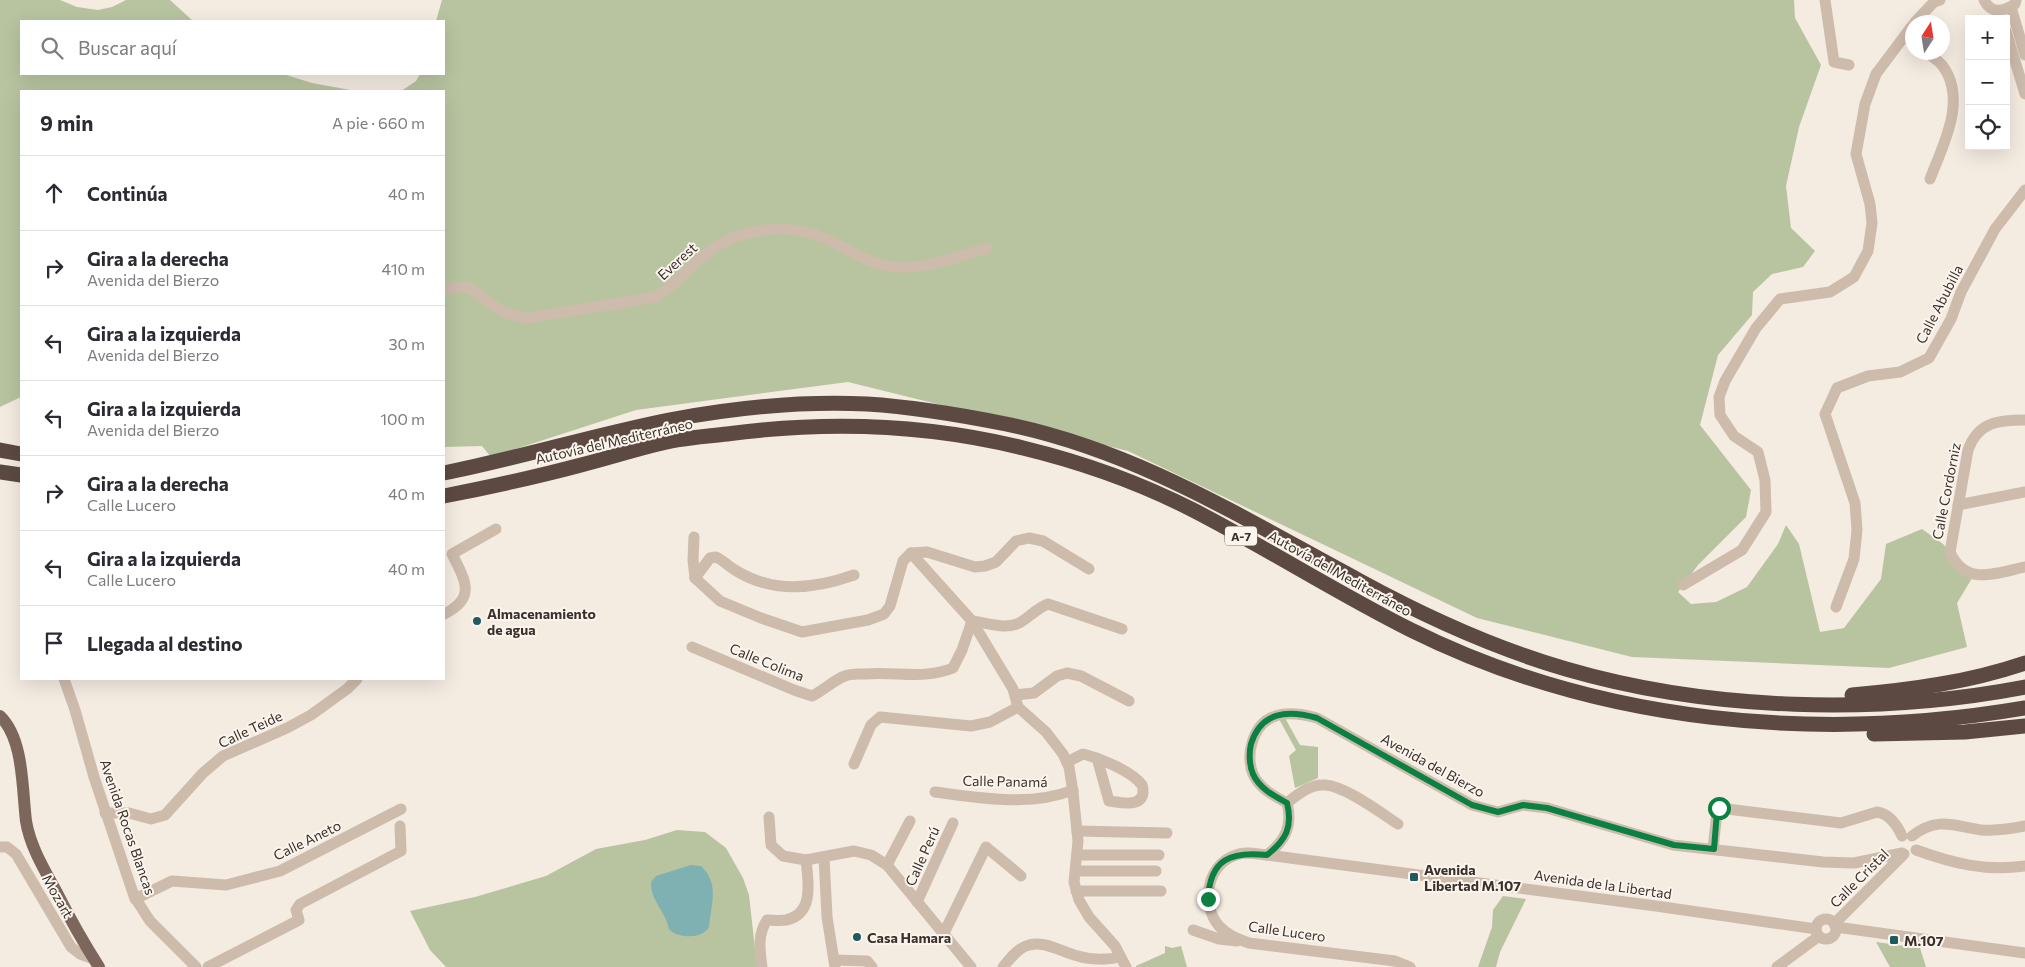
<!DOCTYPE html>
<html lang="es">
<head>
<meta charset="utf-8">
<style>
	body { margin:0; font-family:Commissioner,sans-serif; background:#f7f7f7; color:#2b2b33 }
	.controls { position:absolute; right:15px; top:15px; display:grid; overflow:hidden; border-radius:0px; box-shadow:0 5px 20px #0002 }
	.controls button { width:45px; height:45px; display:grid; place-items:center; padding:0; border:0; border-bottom:1px solid #e1e1e2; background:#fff; color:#2b2b33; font:25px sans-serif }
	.compass { position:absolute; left:1905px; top:15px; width:45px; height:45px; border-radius:50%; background:#fff; box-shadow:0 5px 20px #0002; rotate:12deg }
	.stop { position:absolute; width:15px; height:15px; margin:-11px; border:4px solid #0b8043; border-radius:50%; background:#fff }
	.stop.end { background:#0b8043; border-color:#fff; box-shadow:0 1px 5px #0008 }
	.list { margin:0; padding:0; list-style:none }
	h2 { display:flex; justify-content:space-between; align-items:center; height:65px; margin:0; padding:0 20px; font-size:21px }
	h2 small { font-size:16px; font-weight:400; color:#7c7c81 }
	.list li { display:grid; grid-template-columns:32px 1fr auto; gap:15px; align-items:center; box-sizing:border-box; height:75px; padding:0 20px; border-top:1px solid #e1e1e2 }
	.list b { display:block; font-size:19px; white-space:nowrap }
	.list p { margin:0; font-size:16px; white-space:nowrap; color:#7c7c81 }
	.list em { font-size:16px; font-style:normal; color:#7c7c81 }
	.icon { flex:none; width:28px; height:28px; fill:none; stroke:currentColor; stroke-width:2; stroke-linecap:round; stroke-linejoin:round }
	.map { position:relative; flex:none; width:2025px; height:967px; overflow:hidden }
	.search { position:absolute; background:#fff; box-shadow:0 5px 20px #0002; left:20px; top:20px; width:425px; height:55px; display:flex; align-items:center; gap:12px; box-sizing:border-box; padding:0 18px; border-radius:0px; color:#7c7c81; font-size:19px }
	.panel { position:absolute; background:#fff; box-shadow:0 5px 20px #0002; left:20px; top:90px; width:425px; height:590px; border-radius:0px }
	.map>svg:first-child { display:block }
	.green { fill:#b8c4a0 }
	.water { fill:#7fb0b2 }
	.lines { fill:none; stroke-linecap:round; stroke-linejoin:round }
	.minor { stroke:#cdbbac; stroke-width:11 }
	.major { stroke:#7d675c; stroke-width:12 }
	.highway { stroke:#5c4a42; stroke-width:15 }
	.route { stroke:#0b8043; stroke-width:6 }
	.poi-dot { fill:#1f5a5e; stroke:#fbf5ee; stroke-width:2 }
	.labels { text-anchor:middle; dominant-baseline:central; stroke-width:4; stroke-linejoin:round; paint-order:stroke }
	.shield { fill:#fbf5ee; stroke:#756b66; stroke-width:1 }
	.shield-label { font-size:12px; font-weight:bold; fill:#3b302b }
	.street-label { font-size:14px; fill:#3b302b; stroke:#fbf5ee }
	.poi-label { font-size:14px; font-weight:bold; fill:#3b302b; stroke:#fbf5ee; text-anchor:start }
</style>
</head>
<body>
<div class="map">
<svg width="2025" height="967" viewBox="0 0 2025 967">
	<rect width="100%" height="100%" fill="#f4ebe1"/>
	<g class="green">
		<path d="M0,0h60l17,7 21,3 14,-3 14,-7h44l23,21h-172v53h262l29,9 44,8h-335v306l-21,10z"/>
		<path d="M442,0h1352l1,18 26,47 -22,62 -13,59 5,42 24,23 -12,16 -31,7 -19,18 -1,23 -34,40 -18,70 51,65 -5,27 -48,48 -20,27 13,12 25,-2 31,-15 31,-43 8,-19 13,19 21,88 24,-4 37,-49 5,-35 36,-15 21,15 31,31 -17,28 10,44 -78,21 -257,-11 -155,-39 -349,-167 -280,-69 -212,28 -145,47 -9,-11 -38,1v-356h-43l15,-10 4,-7h24v-53h-8z"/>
		<path d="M1285,718l15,27 18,2v31l-23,10 -6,-32 7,-6 -17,-31z"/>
		<path d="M677,830l28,2 21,16 17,30 6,17 8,72h-311l-16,-17 -20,-39 65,-14 71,-21 50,-27 49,-9z"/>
		<path d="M1503,896l23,3 -26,53 -4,15h-18l14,-40 1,-17z"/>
		<path d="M1876,942l44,6 6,19h-36z"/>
		<path d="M1165,946l7,2 9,-2 6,21h-51v-1l29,-13z"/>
	</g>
	<path class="water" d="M691,865l10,1c19,18 10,38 8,61 -6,12 -31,12 -40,2 -3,-17 -19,-29 -18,-47l5,-6z"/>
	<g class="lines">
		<g class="minor">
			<path d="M1825,0l9,62 15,3"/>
			<path d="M1984,0c7,14 19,12 31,4l1,-4"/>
			<path d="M2011,7l14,48"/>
			<path d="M1915,22l19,-20 6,-2"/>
			<path d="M2006,31l19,63"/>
			<path d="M1927,52c5,5 11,8 15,13 26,34 1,80 -12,114"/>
			<path d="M444,291c25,-12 33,4 53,17 9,6 19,8 30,10l129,-21c16,-9 26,-23 40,-35 12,-11 27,-21 42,-26 28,-9 59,-10 86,2 20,8 37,22 59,27 35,8 71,-7 104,-17"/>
			<path d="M2025,420c-27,0 -47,2 -57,30l-18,102c15,35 46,21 75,15"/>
			<path d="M1958,505l67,-13"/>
			<path d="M694,537l-1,23 2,18"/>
			<path d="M911,553l61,68 41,68 5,18 28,25 17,22 6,13 4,25 5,49 -4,41 5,18 10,17 26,29 11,21"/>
			<path d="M911,553l16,-1 48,15 10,-1 11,-4 20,-21 13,-3 14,3 46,28"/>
			<path d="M695,578l25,23 41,17 41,14 66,-12 16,-6 6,-8 13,-45 8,-8"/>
			<path d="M695,578l15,-20 6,-1c7,3 12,9 19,13 38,24 79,19 119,5"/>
			<path d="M1683,585l59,-35 24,-38 -1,-32 -7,-28 -24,-16 -14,-21 -1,-18 6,-16 31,-53 24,-29 50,-7 24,-15 14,-26 4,-28 -2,-19 -14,-50 9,-50 11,-30 36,-48"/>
			<path d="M1836,607l18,-48 3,-29 -2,-27 -30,-89 12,-26 31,-12 32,-4 29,-14 22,-39 10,-27 34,-63 30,-39"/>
			<path d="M444,614c33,-16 21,-34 8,-60l44,-25"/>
			<path d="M692,647l102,43 18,6c12,-6 22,-16 33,-20 6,-3 14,-2 20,-2 30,-3 59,6 88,-6l9,-18 10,-29c14,2 31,8 45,3 10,-4 18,-15 31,-20l74,25"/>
			<path d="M64,679l11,31 19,67 40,119 16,25 46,46"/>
			<path d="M1015,695l19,-2 23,-17 10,-3 14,3 48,25"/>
			<path d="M1067,762l16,-8c16,4 49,17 59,31 1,2 1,6 1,8 -2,15 -24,9 -34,8l-12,-43"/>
			<path d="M854,764l17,-39 9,-8 91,9 19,-4 28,-15"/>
			<path d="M935,792c44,6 96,15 138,-2"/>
			<path d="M1287,803c11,-9 23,-19 38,-18 20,1 56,28 73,39"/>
			<path d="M105,813h24l22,6 14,-4 38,-42 20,-17 64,-28 24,-13 36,-26 10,-10"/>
			<path d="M769,817l2,28 12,11 23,4"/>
			<path d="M1077,831l90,2"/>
			<path d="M1912,836c26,-20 42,-10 70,-6 14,1 29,-1 43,-4"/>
			<path d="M0,847h7l9,7 55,93 9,7 14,5"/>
			<path d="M1713,849l4,-37 2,-4 122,15 36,-11c13,2 20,13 25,24"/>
			<path d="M1916,850c36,13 70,22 109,16"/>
			<path d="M1077,855h82"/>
			<path d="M1267,855c18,-14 26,-29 20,-52 -13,-7 -28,-15 -34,-29 -4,-9 -4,-22 -1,-31 9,-32 36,-33 65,-25l155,87 26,7 25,-7 24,3 126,37 150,17 31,1 48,-10"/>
			<path d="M824,857l3,60 8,50"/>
			<path d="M887,865l23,-44"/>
			<path d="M1076,871h80"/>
			<path d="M1076,891h85"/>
			<path d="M135,899l37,-18 54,4 54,-14 121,-62"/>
			<path d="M917,902l36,-79"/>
			<circle cx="1826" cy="929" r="10"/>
			<path d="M1834,924l70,-70"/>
			<path d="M1836,927l189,26"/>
			<path d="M1193,930l26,9 18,2"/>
			<path d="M944,933l42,-86 35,29"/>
			<path d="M835,960l32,1 5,6"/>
			<path d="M208,967l91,-47 -3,-10 4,-6 101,-53 -1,-25"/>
			<path d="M762,967c-2,-16 -5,-32 5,-47 6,0 13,1 19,0 29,-6 22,-40 20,-60l48,-9 17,4 16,10 84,102"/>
			<path d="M1003,967c7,-8 13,-17 23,-21 17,-7 35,6 52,10 13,4 30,4 42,1"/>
			<path d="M1410,967l-15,-6 -146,-18c-11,-4 -22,-8 -30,-17 -19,-22 -12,-62 17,-71 9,-4 21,-1 31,0l389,51 160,23"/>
			<path d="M1777,967l42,-31"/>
		</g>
		<path class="major" d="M0,716c24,23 22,73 26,105 4,25 18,48 30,70 13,26 27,51 43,76"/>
		<g class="highway">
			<path d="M0,450l21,4"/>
			<path d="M0,472l21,3"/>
			<path d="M444,473c75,-15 150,-38 225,-53 63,-12 134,-19 198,-16 47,3 94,11 139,20 132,27 238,95 354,157 66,36 134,67 206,88 144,42 312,46 459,18"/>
			<path d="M444,496c46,-9 92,-19 137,-31 32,-8 64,-19 96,-25 16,-3 33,-4 50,-6 98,-13 199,-10 296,14 58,14 117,35 170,62 74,38 144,83 218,120 189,94 408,113 614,78"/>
			<path d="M1852,695c59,-5 117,-13 173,-32"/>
			<path d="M1874,734l91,-2 60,-6"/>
		</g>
	</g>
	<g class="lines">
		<path class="route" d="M1208,899c2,-40 23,-48 59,-44 19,-15 26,-28 20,-52 -13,-7 -28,-15 -34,-29 -4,-9 -4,-22 -2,-30 10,-33 37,-34 66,-26l155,87 26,7 25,-7 24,3 127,37 40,4 3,-37 2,-4"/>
	</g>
	<g class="poi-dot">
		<circle cx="477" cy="621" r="5"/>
		<rect x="1409" y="872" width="10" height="10" rx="2.5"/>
		<circle cx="857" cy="937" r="5"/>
		<rect x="1889" y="935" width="10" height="10" rx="2.5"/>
	</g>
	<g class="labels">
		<rect class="shield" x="1225" y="526.5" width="32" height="19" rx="4"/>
		<g class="shield-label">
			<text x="1241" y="536">A-7</text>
		</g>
		<g class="street-label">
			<text transform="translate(677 261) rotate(-42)">Everest</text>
			<text transform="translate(1939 304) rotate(-63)">Calle Abubilla</text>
			<text transform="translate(614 441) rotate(-13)">Autovía del Mediterráneo</text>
			<text transform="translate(1946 491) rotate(-79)">Calle Cordorniz</text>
			<text transform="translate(1340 573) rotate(29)">Autovía del Mediterráneo</text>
			<text transform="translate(767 662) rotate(22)">Calle Colima</text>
			<text transform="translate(250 729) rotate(-25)">Calle Teide</text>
			<text transform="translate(1433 765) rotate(29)">Avenida del Bierzo</text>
			<text transform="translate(1005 781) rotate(1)">Calle Panamá</text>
			<text transform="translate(128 827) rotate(71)">Avenida Rocas Blancas</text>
			<text transform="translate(307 840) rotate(-26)">Calle Aneto</text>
			<text transform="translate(922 856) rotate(-66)">Calle Perú</text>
			<text transform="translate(1859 878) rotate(-45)">Calle Cristal</text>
			<text transform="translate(1603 884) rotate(8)">Avenida de la Libertad</text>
			<text transform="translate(58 896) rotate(60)">Mozart</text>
			<text transform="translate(1287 931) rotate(8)">Calle Lucero</text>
		</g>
		<g class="poi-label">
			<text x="487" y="613">Almacenamiento<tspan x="487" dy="16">de agua</tspan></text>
			<text x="1424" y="869">Avenida<tspan x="1424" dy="16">Libertad M.107</tspan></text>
			<text x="867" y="937">Casa Hamara</text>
			<text x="1904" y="940">M.107</text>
		</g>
	</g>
</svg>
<div class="controls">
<button>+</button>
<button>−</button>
<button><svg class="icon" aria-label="locate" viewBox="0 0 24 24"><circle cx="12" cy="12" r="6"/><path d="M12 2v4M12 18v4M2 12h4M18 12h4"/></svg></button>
</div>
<svg class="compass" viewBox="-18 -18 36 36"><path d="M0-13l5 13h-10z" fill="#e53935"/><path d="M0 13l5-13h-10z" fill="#7c7c81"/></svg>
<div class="stop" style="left:1719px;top:808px"></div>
<div class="stop end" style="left:1208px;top:899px"></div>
<div class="search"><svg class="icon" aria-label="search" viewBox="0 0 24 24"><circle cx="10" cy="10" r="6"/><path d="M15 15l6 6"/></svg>Buscar aquí</div>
<section class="panel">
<h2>9 min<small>A pie · 660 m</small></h2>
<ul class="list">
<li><svg class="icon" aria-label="ahead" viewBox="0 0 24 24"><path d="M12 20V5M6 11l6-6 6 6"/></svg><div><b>Continúa</b></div><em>40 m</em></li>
<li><svg class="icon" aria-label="right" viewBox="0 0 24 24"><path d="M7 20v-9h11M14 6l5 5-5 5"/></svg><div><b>Gira a la derecha</b><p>Avenida del Bierzo</p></div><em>410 m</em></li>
<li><svg class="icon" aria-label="left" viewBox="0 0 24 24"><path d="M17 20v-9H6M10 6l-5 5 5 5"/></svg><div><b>Gira a la izquierda</b><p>Avenida del Bierzo</p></div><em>30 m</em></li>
<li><svg class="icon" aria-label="left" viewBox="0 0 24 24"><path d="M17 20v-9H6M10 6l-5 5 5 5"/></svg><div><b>Gira a la izquierda</b><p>Avenida del Bierzo</p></div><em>100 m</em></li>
<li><svg class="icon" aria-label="right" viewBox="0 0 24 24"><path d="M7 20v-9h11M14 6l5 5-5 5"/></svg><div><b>Gira a la derecha</b><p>Calle Lucero</p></div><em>40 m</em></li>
<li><svg class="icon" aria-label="left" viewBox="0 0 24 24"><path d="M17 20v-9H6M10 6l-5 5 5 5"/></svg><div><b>Gira a la izquierda</b><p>Calle Lucero</p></div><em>40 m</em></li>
<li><svg class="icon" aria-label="arrive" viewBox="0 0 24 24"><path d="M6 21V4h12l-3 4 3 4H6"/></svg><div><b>Llegada al destino</b></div></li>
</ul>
</section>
</div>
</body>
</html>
